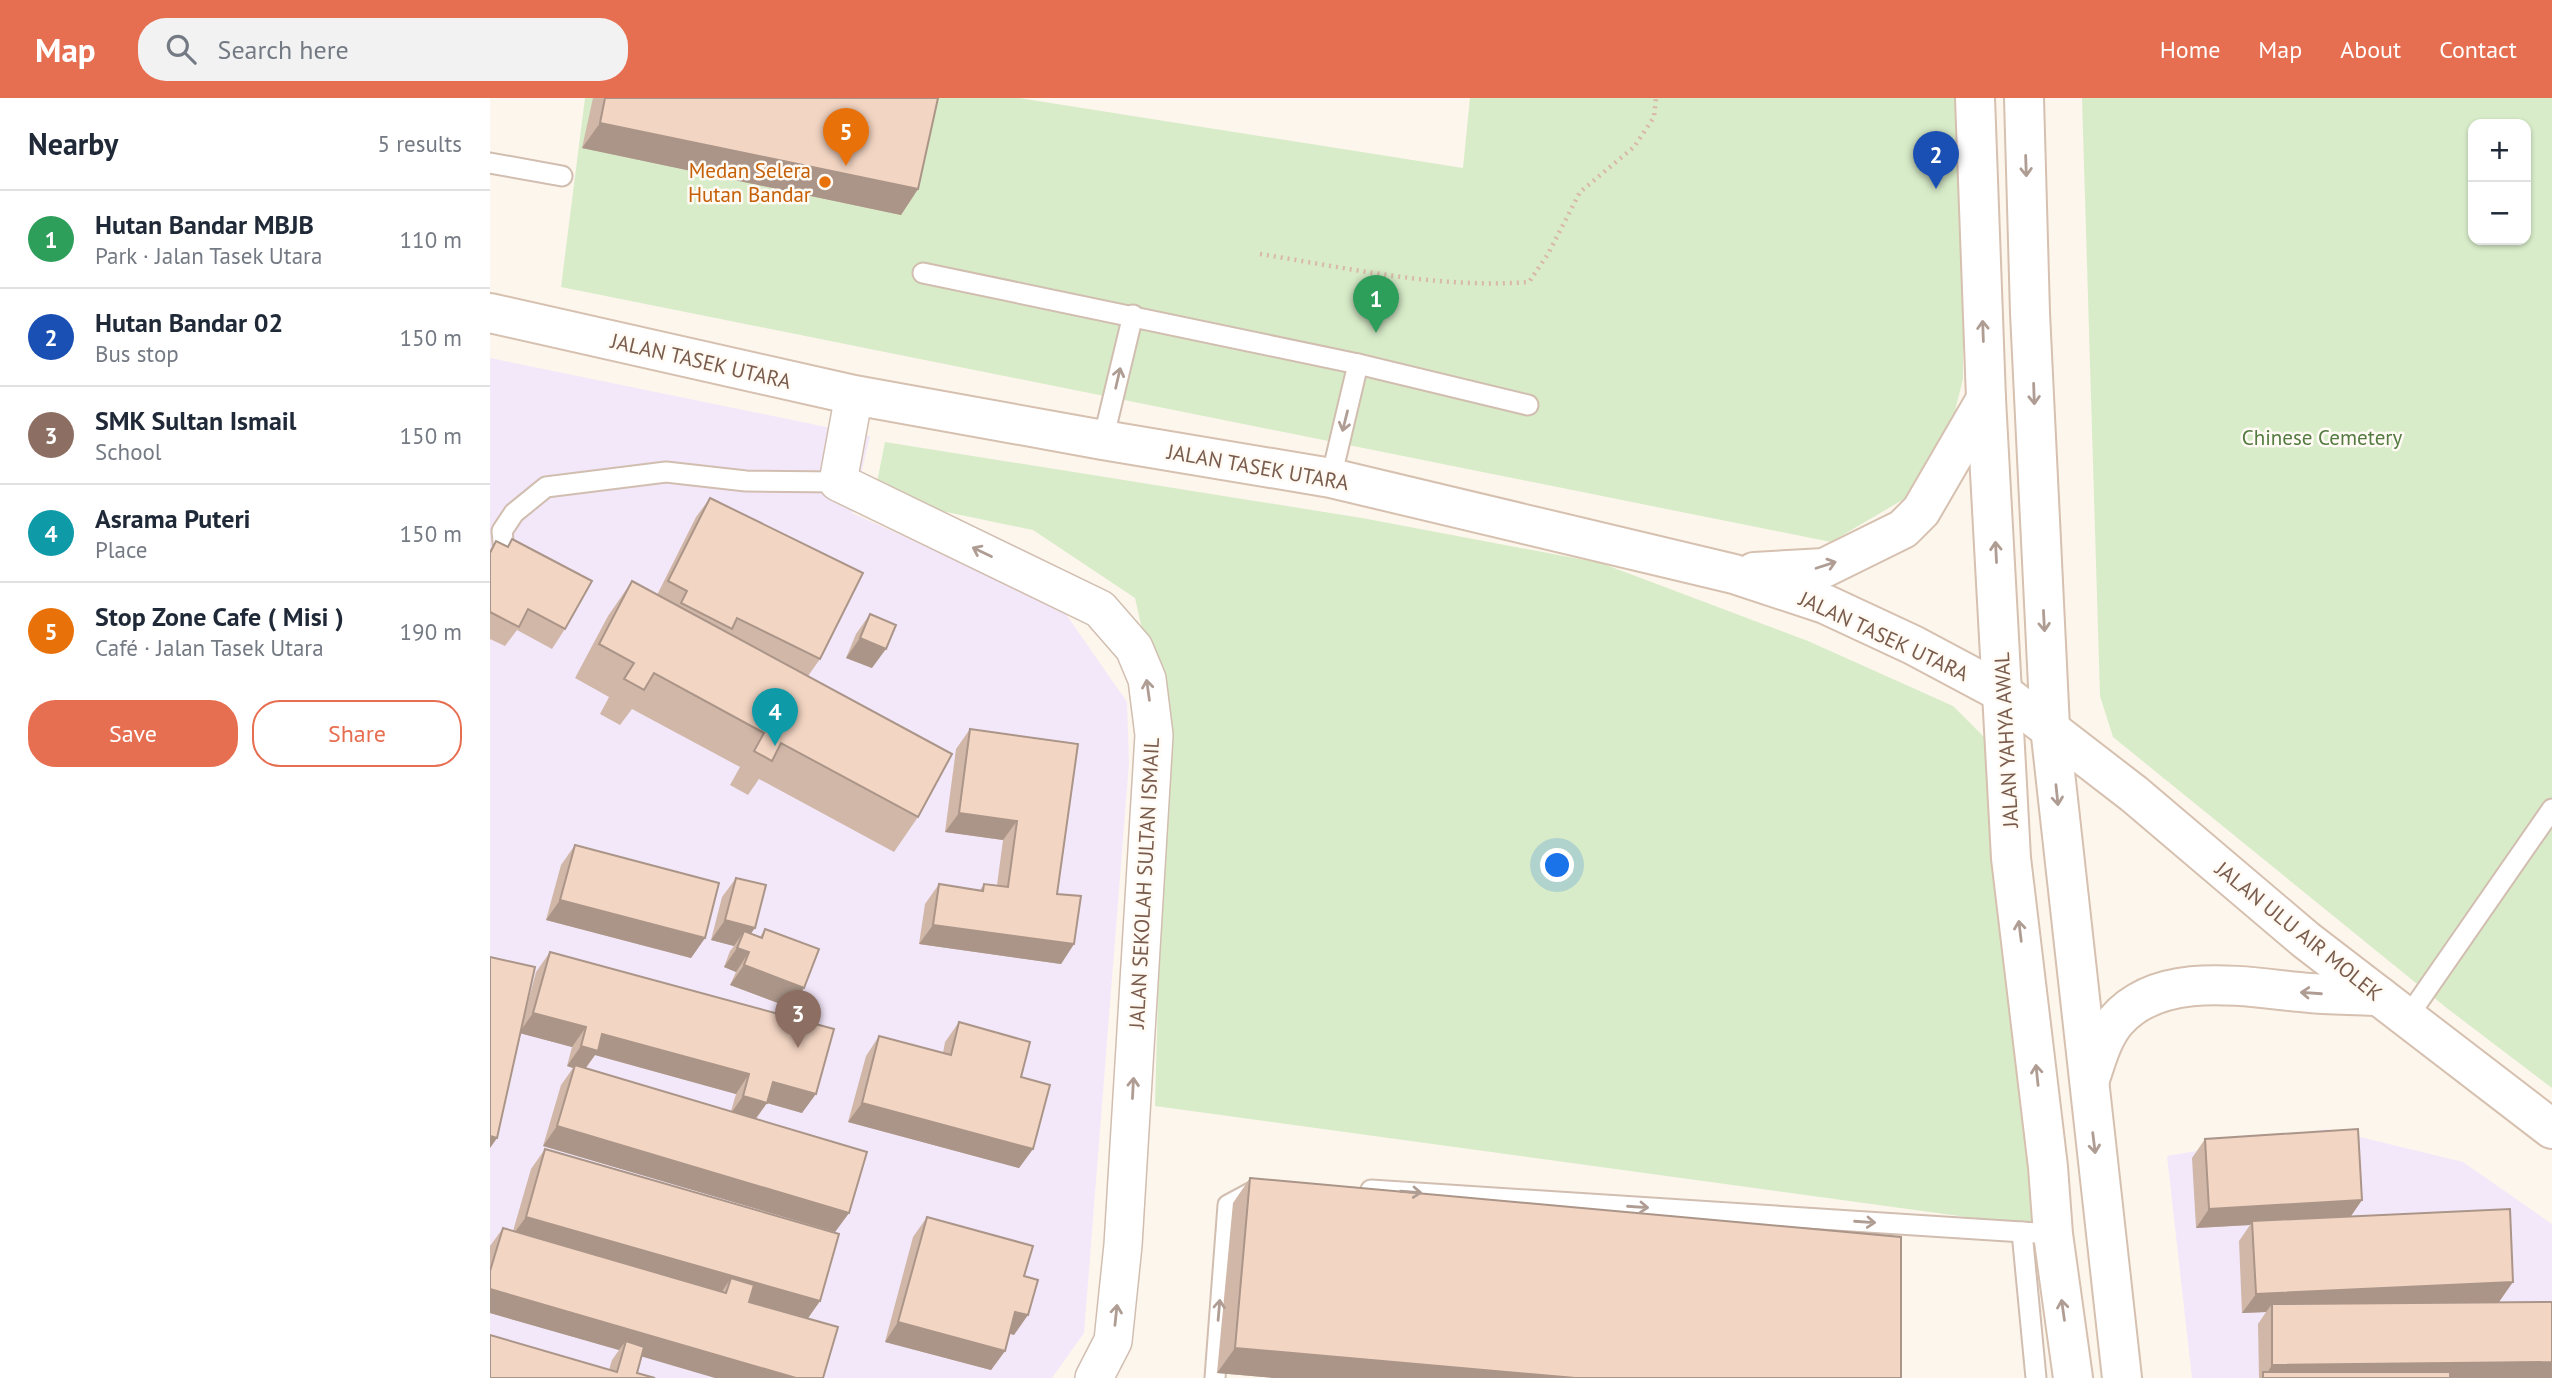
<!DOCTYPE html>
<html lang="en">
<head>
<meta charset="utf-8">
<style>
	body { margin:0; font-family:"PT Sans",sans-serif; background:#f2f2f3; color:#1f2937 }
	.controls { position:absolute; right:21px; top:21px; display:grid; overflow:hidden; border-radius:14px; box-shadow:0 2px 5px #0004 }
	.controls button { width:63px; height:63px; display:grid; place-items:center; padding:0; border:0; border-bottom:2px solid #e0e1e3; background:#fff; color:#1f2937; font:35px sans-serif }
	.you { position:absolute; left:1068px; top:768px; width:24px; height:24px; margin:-18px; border:5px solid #fff; border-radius:50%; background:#1a73e8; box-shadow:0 0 0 10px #1a73e833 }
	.badge { display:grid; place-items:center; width:46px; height:46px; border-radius:50%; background:#e76f51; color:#fff; font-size:23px; font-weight:700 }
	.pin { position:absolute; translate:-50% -58px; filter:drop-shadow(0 2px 4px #0008) }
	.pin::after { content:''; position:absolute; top:37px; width:24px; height:21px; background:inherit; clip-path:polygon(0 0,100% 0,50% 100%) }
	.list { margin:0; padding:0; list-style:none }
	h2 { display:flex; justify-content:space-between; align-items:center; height:91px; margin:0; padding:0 28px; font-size:30px }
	h2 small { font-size:23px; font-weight:400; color:#747a83 }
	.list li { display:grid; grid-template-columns:46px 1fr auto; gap:21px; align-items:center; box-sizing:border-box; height:98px; padding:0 28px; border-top:2px solid #e0e1e3 }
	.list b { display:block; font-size:26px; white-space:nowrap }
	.list p { margin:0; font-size:23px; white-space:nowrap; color:#747a83 }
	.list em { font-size:23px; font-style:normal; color:#747a83 }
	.actions { display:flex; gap:14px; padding:21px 28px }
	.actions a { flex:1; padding:16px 0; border:2px solid #e76f51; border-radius:28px; text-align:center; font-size:24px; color:#e76f51 }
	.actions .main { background:#e76f51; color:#fff }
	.icon { flex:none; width:38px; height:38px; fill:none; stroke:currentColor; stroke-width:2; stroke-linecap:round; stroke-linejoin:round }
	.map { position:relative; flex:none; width:2062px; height:1280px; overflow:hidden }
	header { display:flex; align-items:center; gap:42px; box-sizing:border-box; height:98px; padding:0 35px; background:#e76f51; color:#fff }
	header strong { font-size:33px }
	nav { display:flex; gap:38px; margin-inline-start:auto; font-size:24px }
	.search { width:490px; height:63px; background:#f2f2f3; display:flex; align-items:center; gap:18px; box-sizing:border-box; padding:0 24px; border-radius:28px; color:#747a83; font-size:26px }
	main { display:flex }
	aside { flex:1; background:#fff }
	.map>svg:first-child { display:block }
	.education { fill:#f3e8fa }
	.green { fill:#d8ecc9; fill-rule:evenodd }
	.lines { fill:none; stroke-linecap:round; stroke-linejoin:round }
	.lane-casing { stroke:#d1beb0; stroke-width:23 }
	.street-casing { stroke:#d1beb0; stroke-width:40 }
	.secondary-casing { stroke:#d6c0b0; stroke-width:42 }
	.path { stroke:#d9b8a5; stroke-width:4.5; stroke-dasharray:2 5; stroke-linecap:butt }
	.lane { stroke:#fff; stroke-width:19 }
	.street { stroke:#fff; stroke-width:37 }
	.secondary { stroke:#fff; stroke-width:38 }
	.wall { fill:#d1b7a8; fill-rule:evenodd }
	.shaded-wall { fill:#aa9588 }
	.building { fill:#f3d5c3; stroke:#aa9588; stroke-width:2 }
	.oneway { stroke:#af9d94 }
	.food-dot { fill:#e8710a; stroke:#fffaf3; stroke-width:2.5 }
	.labels { text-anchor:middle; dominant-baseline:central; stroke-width:5; stroke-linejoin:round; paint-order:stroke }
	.food-label { font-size:21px; fill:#c56008; stroke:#fffaf3; text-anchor:end }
	.street-label { font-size:21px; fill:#7a5c4d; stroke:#fffaf3 }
	.park-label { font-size:21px; fill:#537a41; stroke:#fffaf3 }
</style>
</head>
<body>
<header>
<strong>Map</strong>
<div class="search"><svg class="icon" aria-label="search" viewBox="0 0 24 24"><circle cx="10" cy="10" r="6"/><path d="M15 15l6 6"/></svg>Search here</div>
<nav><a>Home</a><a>Map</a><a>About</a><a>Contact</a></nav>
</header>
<main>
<aside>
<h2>Nearby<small>5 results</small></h2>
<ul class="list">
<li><span class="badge" style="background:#2e9e5b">1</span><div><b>Hutan Bandar MBJB</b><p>Park · Jalan Tasek Utara</p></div><em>110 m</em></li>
<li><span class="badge" style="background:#1a4fb4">2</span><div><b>Hutan Bandar 02</b><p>Bus stop</p></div><em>150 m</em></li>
<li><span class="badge" style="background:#8d6e63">3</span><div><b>SMK Sultan Ismail</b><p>School</p></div><em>150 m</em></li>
<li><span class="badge" style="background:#0f9aa8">4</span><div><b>Asrama Puteri</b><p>Place</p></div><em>150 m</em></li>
<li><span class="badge" style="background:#e8710a">5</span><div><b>Stop Zone Cafe ( Misi )</b><p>Café · Jalan Tasek Utara</p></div><em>190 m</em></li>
</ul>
<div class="actions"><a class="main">Save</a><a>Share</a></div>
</aside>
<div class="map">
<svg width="2062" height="1280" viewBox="0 0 2062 1280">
	<rect width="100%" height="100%" fill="#fdf6ec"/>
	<g class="education">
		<path d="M0,260l380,78 -18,77 209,94 66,95 2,61 -45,570 -32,45h-562z"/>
		<path d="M1837,1031l136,33 89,62v154h-360l-25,-222z"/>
	</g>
	<g class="green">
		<path d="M95,0h434l444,70 7,-70h490l3,114v167l-25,100 -107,63 -1270,-255z"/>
		<path d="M1592,0h470v990l-104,-79 -335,-272 -13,-41zM1983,26h53v116h-53z"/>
		<path d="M395,344l477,76 239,45 207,78 145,65 38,38 48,483 -884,-121 10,-375 -30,-133 -102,-68 -159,-33z"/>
	</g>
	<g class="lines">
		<g class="lane-casing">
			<g id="lane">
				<path d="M0,65l72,13"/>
				<path d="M433,175l435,91 170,41"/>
				<path d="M613,342l30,-125"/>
				<path d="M841,380l27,-114"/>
				<path d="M14,453l-2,-20 12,-18 32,-26 120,-15 80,9 92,1"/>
				<path d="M1917,920l145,-209"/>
				<path d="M881,1092l682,44"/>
				<path d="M1532,1134l14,146"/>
				<path d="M725,1280l13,-173 28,-15"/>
			</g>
		</g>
		<g class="street-casing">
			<path id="street" d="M364,297l-16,87 262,127 34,39 13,31 7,56 -31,510 -10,96 -19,37"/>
		</g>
		<g class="secondary-casing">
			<g id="secondary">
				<path d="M1485,0l11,301 25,459 37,309 5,67 20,144"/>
				<path d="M1534,0l6,215 20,414 72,651"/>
				<path d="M0,215l364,82 249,45 228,38 403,96 91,30 88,41 90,48 131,101 172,146 246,189"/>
				<path d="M1264,474l70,-4 79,-39 18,-18 65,-112"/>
				<path d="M1600,981c7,-20 12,-41 26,-58 46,-53 133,-33 194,-28 23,2 46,2 69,3"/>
			</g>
		</g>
		<path class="path" d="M770,156c88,14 179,35 269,28l19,-28 32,-62 54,-45 20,-30 2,-19"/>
		<use href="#lane" class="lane"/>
		<use href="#street" class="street"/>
		<use href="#secondary" class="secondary"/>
	</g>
	<g class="wall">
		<path d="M103,0h345l-20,91 -17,26 -319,-67z"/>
		<path d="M220,400l110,161 -12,17 110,141 -24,35 -135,-73 -11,16 -18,-10 10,-18 -108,-58 -12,16 -20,-11 9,-17 -34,-19 33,-62 24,-35 25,14 39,-78z"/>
		<path d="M22,441l53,90 -13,20 -35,-19 -12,16 -15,-7v-89l6,-9 11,6z"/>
		<path d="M380,516l2,54 -26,-10 10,-24z"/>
		<path d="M480,631l87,165 17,50 -13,20 -142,-20 6,-40 14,-20 41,6 4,-6 13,1 6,-45 -58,-8 11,-83z"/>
		<path d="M85,747l130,93 -14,20 -145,-38 15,-55z"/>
		<path d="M246,780l15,56 9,3 5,-8 39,59 -13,20 -61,-23 6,-13 -12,-5 6,-16 4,-5 -23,-6 11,-43z"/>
		<path d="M60,854l284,77 -32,84 -35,-10 -11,16 93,94 -14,19 -292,-86 18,-61 12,-17 -6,-2 5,-19 -51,-14 -24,105 -7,10v-191l37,49 9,-34zM105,957l141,39 -5,17 -145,-43z"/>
		<path d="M469,924l62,55 12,72 -14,19 -171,-46 18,-66 13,-20 64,17 2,-11z"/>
		<path d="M1715,1041l157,61 -12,17 149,85h-16l69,76h-293l-1,-54 8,-12 -24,1 -3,-72 11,-16 -54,3 -4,-70z"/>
		<path d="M55,1051l275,152 -12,17 -167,39 -4,16 -147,5 119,-8 3,-10 7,-10 -129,-37v-67l13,-18 10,3 18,-62z"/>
		<path d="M760,1080l651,200h-627l-57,-5 16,-170z"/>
		<path d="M437,1119l97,59 -10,59 -4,-1 -5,17 -14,19 -106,-28 28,-105z"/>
	</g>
	<g class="shaded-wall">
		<path d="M110,25l318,66 -17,26 -319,-67z"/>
		<path d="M370,540l26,11 -14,19 -26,-10z"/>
		<path d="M469,715l58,8 -14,19 -58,-8z"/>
		<path d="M70,802l145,38 -14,20 -145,-38z"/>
		<path d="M235,822l30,8 -14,19 3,-16 -10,15 -23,-6z"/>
		<path d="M443,827l141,19 -13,20 -142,-20z"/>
		<path d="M247,850l12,4 -13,20 -12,-5z"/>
		<path d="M254,867l60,23 -13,20 -61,-23z"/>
		<path d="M43,915l53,14 -14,20 -53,-14z"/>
		<path d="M112,936l147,40 -13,20 -141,-39 -11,15 -9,-5 -2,3 -6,-2 14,-20z"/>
		<path d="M283,984l43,12 -14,19 -35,-10 -14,19 -24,-6 14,-20z"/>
		<path d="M372,1005l171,46 -14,19 -171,-46z"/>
		<path d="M67,1028l292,87 -14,19 -292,-86z"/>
		<path d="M0,1038l7,2 -7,10z"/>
		<path d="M1872,1102l-13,19 -97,2 -2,4 -54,3 13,-19z"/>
		<path d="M36,1119l294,84 -14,20 -82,-24 2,-4 5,-15 -12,18 -207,-60z"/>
		<path d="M2023,1184l-14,20 -227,10v-8l-6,8 -24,1 14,-19z"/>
		<path d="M0,1191l306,89h-81l-92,-27 3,-10 -7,9 -129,-37z"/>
		<path d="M525,1214l13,3 -14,20 -12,-4z"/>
		<path d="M408,1224l107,29 -14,19 -106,-28z"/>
		<path d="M745,1250l340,30h-301l-57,-5z"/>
		<path d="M2062,1264v16h-288l8,-13z"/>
	</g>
	<g class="building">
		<path d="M115,0h333l-20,91 -318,-66z"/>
		<path d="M220,400l153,75 -43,86 -83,-41 -5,11 -51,-26 6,-12 -19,-10z"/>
		<path d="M22,441l80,42 -27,48 -37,-20 -9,18 -29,-15v-59l6,-12 12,6z"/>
		<path d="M142,483l320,173 -34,63 -137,-74 -9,18 -18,-10 10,-18 -110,-60 -10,17 -20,-11 10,-16 -35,-19z"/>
		<path d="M380,516l26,11 -10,24 -26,-11z"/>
		<path d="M480,631l108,15 -21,150 24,2 -7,48 -141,-19 6,-41 44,7 1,-7 24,3 9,-66 -58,-8z"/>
		<path d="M85,747l144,38 -14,55 -145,-38z"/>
		<path d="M246,780l30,7 -11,43 -30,-8z"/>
		<path d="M275,831l54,20 -15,39 -60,-23 5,-13 -12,-4 7,-17 18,7z"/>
		<path d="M60,854l284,77 -18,65 -43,-12 -6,21 -24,-7 6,-22 -147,-40 -4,17 -17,-5 5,-19 -53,-14z"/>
		<path d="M0,859l45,10 -38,171 -7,-2z"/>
		<path d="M469,924l71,20 -9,35 29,8 -17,64 -171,-46 17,-67 72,19z"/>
		<path d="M85,967l292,87 -18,61 -292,-87z"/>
		<path d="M1868,1031l4,71 -153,9 -4,-70z"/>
		<path d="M55,1051l294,85 -19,67 -294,-84z"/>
		<path d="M760,1080l651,59v141h-326l-340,-30z"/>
		<path d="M2020,1111l3,73 -257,12 -4,-73z"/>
		<path d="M437,1119l106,29 -9,30 14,4 -10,35 -13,-3 -10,39 -107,-29z"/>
		<path d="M13,1130l223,65 5,-15 23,7 -5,17 89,25 -15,51h-27l-306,-89v-18z"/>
		<path d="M2062,1204v60l-280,3v-61z"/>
		<path d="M0,1237l127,37 9,-31 18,6 -7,26 18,5h-165z"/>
		<rect x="1773" y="1274" width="187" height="6"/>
	</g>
	<defs><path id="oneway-shaft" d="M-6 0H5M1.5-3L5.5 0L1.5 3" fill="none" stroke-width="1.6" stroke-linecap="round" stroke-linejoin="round" transform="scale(1.75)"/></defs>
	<g class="oneway">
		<use href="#oneway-shaft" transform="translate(1536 68) rotate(88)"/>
		<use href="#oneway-shaft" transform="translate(1493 233) rotate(-92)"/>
		<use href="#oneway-shaft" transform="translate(628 280) rotate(-77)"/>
		<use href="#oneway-shaft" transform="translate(1544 296) rotate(88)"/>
		<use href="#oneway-shaft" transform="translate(855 323) rotate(104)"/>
		<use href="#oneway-shaft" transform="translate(492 454) rotate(-154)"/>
		<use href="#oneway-shaft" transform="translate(1506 454) rotate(-93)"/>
		<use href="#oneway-shaft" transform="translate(1336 467) rotate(-18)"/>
		<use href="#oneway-shaft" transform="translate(1554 523) rotate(87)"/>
		<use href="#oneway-shaft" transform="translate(658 592) rotate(-98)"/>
		<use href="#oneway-shaft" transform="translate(1567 697) rotate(84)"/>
		<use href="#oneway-shaft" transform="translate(1530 833) rotate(-97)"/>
		<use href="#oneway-shaft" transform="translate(1821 895) rotate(-176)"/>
		<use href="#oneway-shaft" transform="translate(1547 977) rotate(-96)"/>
		<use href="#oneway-shaft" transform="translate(643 990) rotate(-87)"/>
		<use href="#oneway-shaft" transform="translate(1604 1045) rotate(83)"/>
		<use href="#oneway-shaft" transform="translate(921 1094) rotate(4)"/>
		<use href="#oneway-shaft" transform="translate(1148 1109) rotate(4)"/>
		<use href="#oneway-shaft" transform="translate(1375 1124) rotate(4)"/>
		<use href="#oneway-shaft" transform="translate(729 1212) rotate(-85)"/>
		<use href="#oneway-shaft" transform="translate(1573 1212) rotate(-98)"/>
		<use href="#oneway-shaft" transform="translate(626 1217) rotate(-84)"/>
	</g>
	<circle class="food-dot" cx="335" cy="84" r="7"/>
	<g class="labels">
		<g class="food-label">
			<text x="321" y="72">Medan Selera<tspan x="321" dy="24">Hutan Bandar</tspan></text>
		</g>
		<g class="street-label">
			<text transform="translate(211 263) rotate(13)">JALAN TASEK UTARA</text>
			<text transform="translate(768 369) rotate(10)">JALAN TASEK UTARA</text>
			<text transform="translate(1394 538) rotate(25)">JALAN TASEK UTARA</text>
			<text transform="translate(1516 642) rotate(-93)">JALAN YAHYA AWAL</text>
			<text transform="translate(654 785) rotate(-87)">JALAN SEKOLAH SULTAN ISMAIL</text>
			<text transform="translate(1809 833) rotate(39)">JALAN ULU AIR MOLEK</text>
		</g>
		<g class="park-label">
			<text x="1832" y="339">Chinese Cemetery</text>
		</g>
	</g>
</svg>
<div class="controls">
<button>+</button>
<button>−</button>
</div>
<div class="you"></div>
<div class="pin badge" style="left:886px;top:235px;background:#2e9e5b">1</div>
<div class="pin badge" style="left:1446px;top:91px;background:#1a4fb4">2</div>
<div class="pin badge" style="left:308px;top:950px;background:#8d6e63">3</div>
<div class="pin badge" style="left:285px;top:648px;background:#0f9aa8">4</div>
<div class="pin badge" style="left:356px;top:68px;background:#e8710a">5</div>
</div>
</main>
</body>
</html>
